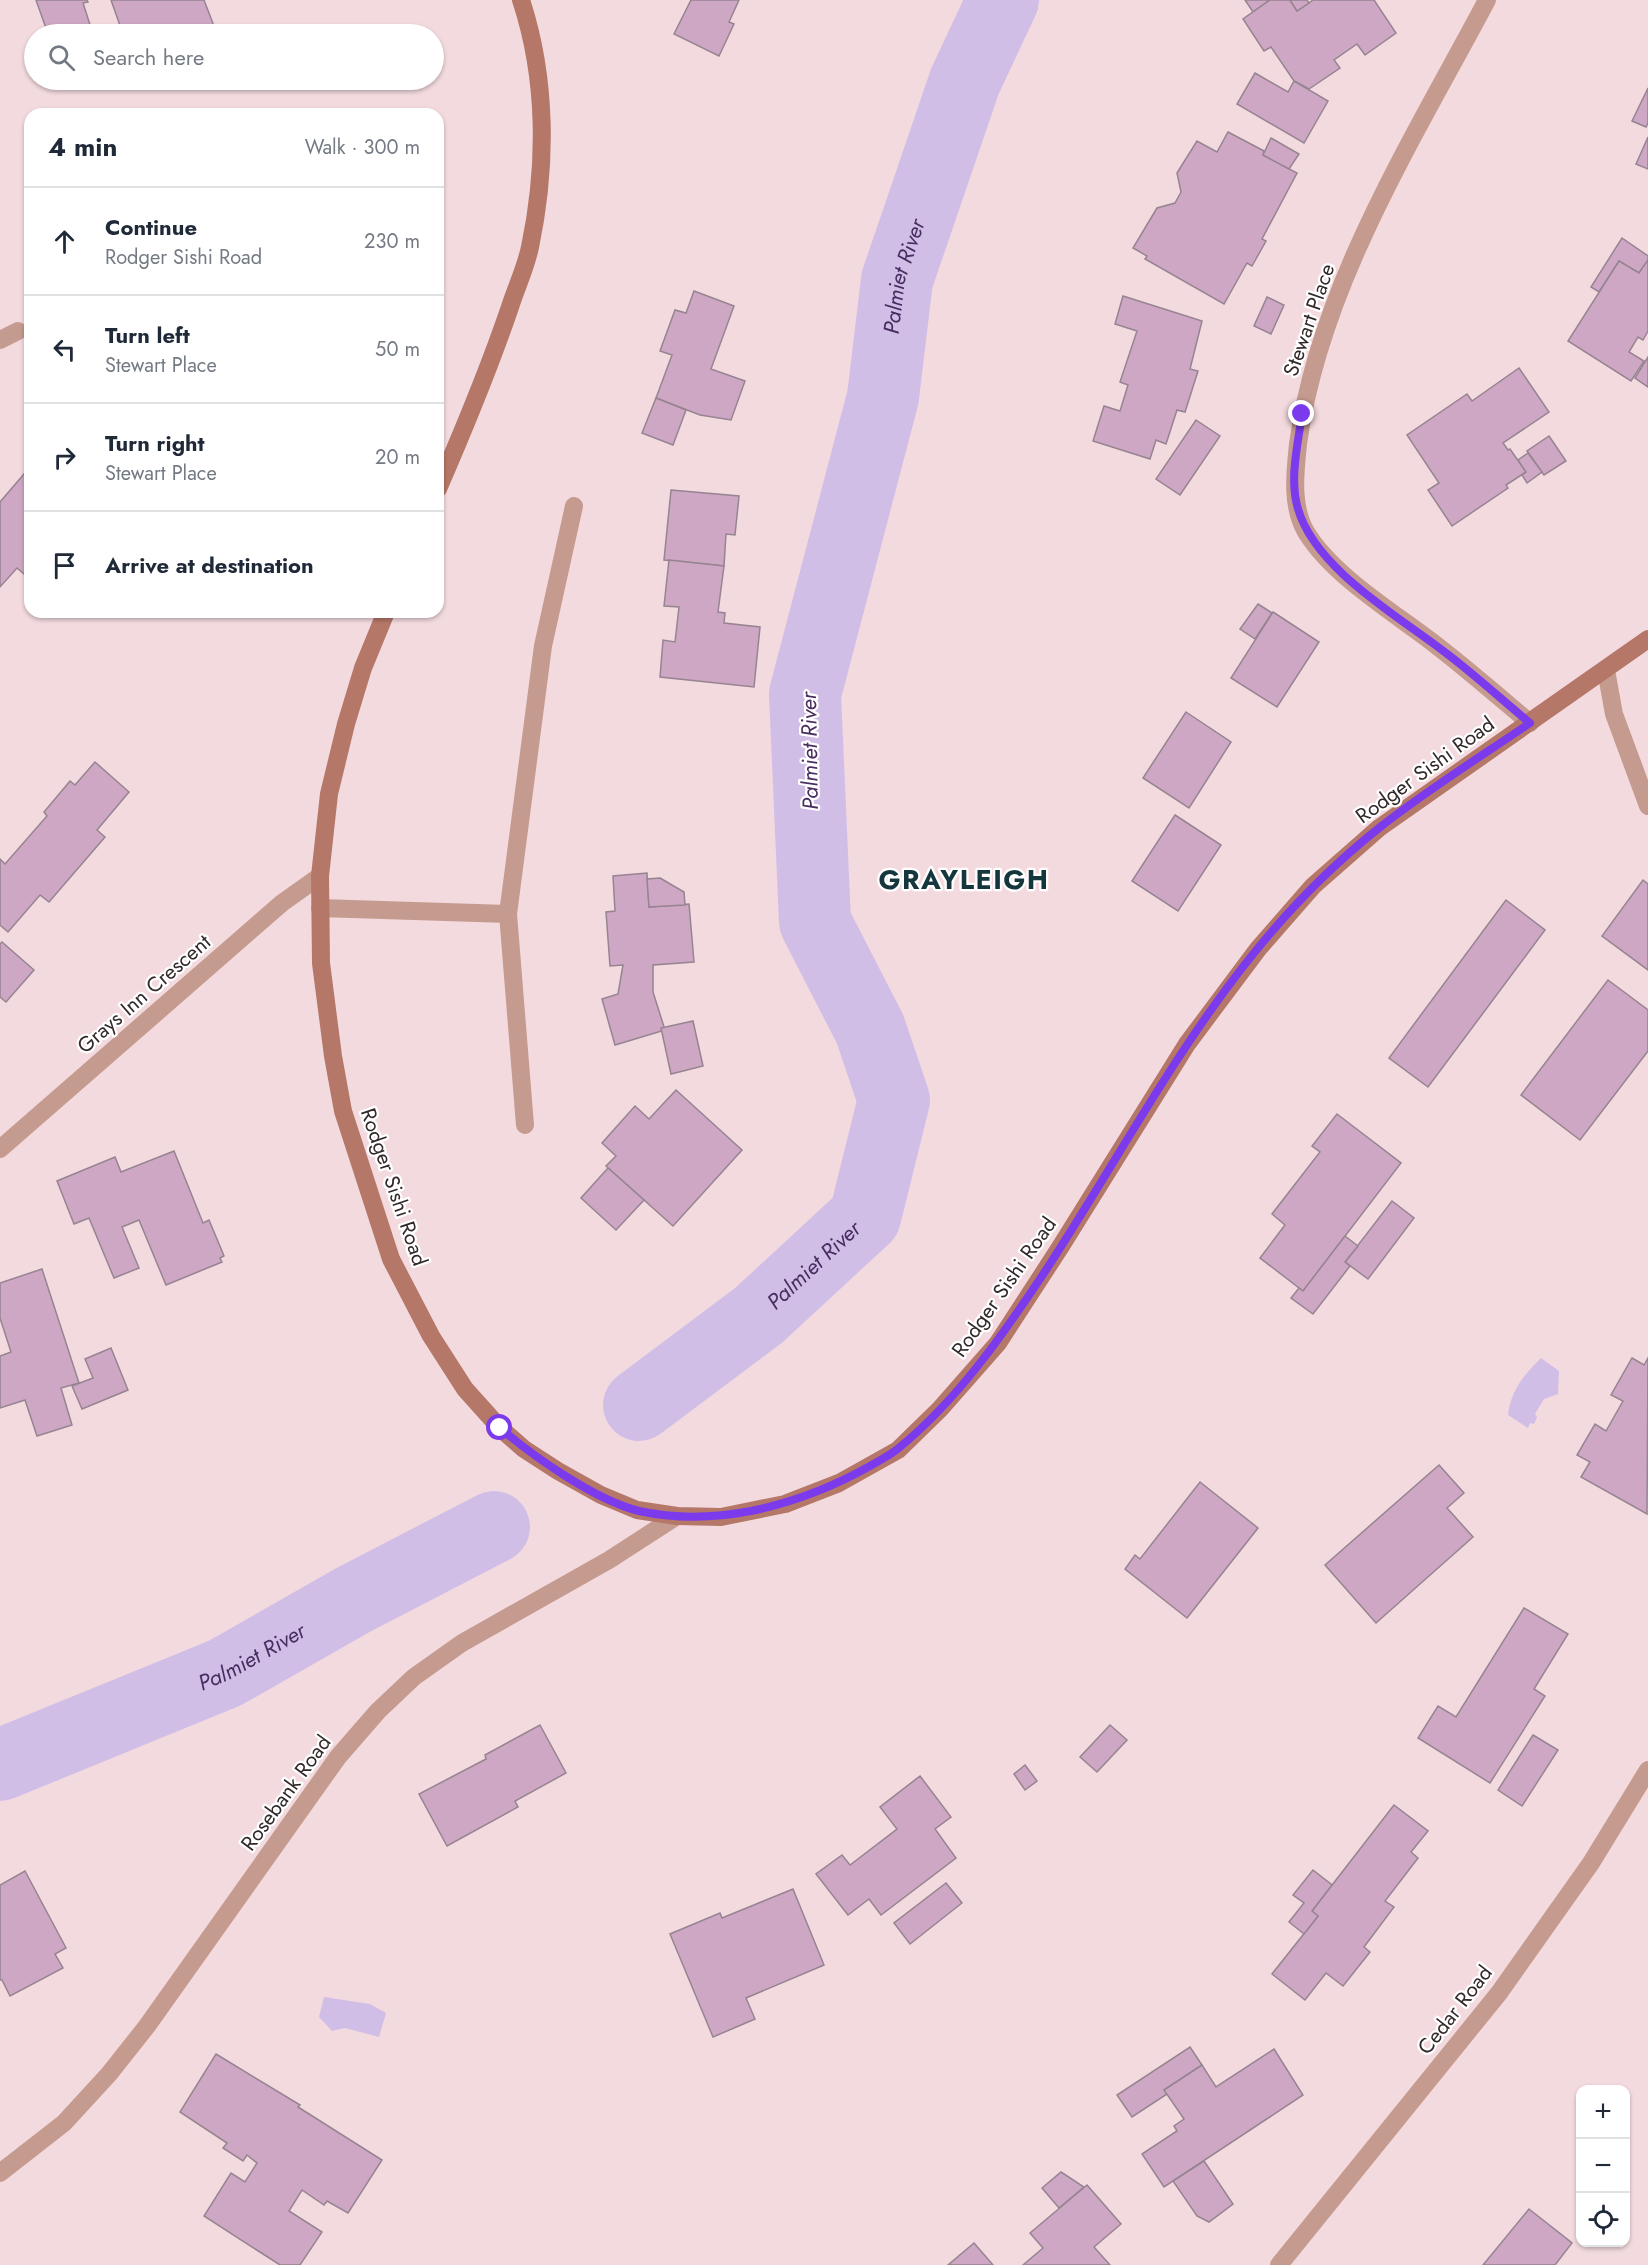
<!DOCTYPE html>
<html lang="en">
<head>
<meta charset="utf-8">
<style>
	body { margin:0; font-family:Jost,sans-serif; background:#f6f6f7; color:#1f2937 }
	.controls { position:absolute; right:18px; bottom:18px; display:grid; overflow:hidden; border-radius:12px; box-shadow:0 2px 4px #0004 }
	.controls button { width:54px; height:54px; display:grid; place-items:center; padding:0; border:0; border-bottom:2px solid #e0e1e3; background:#fff; color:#1f2937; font:30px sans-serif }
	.stop { position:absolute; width:18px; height:18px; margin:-14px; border:4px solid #7c3aed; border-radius:50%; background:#fff }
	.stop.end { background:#7c3aed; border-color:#fff; box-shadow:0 2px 6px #0008 }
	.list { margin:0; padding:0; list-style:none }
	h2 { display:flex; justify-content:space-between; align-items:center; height:78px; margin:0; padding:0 24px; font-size:26px }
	h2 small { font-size:20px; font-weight:400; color:#747a83 }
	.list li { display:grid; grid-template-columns:39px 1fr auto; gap:18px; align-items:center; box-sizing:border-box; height:108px; padding:0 24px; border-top:2px solid #e0e1e3 }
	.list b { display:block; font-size:22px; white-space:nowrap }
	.list p { margin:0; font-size:20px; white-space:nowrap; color:#747a83 }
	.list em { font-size:20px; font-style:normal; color:#747a83 }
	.icon { flex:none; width:33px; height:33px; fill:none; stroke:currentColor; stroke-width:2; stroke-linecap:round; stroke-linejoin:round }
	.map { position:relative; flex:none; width:1648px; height:2265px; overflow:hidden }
	.search { position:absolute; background:#fff; box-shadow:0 2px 4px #0004; left:24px; top:24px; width:420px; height:66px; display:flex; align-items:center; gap:15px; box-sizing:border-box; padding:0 21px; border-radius:33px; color:#747a83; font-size:22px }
	.panel { position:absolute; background:#fff; box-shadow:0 2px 4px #0004; left:24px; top:108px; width:420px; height:510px; border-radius:18px }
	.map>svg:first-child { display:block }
	.water { fill:#d1bee7 }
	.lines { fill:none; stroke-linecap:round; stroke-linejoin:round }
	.river { stroke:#d1bee7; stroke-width:72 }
	.building { fill:#cea7c4; stroke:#968491; stroke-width:1.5 }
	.service { stroke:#c59b8f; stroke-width:18 }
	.minor { stroke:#c59b8f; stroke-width:18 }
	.secondary { stroke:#b57768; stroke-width:18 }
	.route { stroke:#7c3aed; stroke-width:8 }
	.labels { text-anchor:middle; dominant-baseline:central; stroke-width:4.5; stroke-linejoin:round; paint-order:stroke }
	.street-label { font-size:21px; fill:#32292b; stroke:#fff }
	.water-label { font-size:22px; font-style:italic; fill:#472d60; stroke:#fff }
	.district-label { font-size:27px; font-weight:bold; letter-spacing:1.5px; fill:#16363e; stroke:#fff }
</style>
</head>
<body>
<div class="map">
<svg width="1648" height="2265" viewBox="0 0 1648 2265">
	<rect width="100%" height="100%" fill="#f3dade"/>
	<g class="water">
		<path d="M1541,1358l18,13 -1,23 -14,5 -9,15 2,3 -3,7 -4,-1 -2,5 -20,-13c3,-25 16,-40 33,-57z"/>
		<path d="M324,1997l46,7 16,9 -7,24 -34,-9 -13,3 -13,-14z"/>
	</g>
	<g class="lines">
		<g class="river">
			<path id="s1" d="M639,1405l120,-90 106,-98 29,-117 -24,-71 -55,-107 -10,-228 78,-297 14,-117 68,-199 38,-81"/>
			<path id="s2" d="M0,1765l225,-92 128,-73 141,-73"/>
		</g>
	</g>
	<g class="building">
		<path d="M36,0h51l1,2 -5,1 10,31h-45z"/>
		<path d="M111,0h93l13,34h-94z"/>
		<path d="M691,0h48l-10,22 5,2 -15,32 -45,-22z"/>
		<path d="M1245,0h25l-17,12z"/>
		<path d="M1270,0h20l7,11 16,-11h61l22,33 -31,22 -8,-11 -23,16 6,8 -31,21 -15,-8 -23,-34 -7,4 -21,-32z"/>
		<path d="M1290,0h17l2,3 -12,8z"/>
		<path d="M1255,73l33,19 6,-11 34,20 -24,42 -67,-39z"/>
		<path d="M1648,88v35l-2,4 -14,-6z"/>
		<path d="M1228,132l36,19 -1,4 34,18 -35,66 4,2 -14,25 -5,-3 -23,41 -79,-45 2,-3 -14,-8 24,-40 18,-5 6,-11 -4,-19 20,-32 20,11z"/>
		<path d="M1648,137v32l-12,-5z"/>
		<path d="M1271,138l28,16 -10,15 -26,-14z"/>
		<path d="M1622,238l26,18v4l-9,13 -20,-12 -20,31 -8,-5z"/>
		<path d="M1648,260v71l-5,9 -5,-3 -9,15 15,9 -13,20 -63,-40 51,-80 20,12z"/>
		<path d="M694,291l40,15 -23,63 34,12 -14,39 -31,-5 -44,-17 16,-43 -12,-4 15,-41 11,3z"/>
		<path d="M1123,296l79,25 -12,48 8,2 -13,41 -8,-2 -11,34 -10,-4 -6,19 -57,-18 11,-35 16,5 8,-26 -8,-3 17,-51 -22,-7z"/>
		<path d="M1267,297l17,8 -13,29 -17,-8z"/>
		<path d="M1648,357v30l-13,-9z"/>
		<path d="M1519,368l30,44 -46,31 5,7 2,-1 16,23 -20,13 2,3 -56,38 -24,-36 11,-7 -32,-48 60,-41 5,7z"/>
		<path d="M656,398l30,12 -13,35 -31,-12z"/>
		<path d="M1196,420l24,16 -40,59 -24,-16z"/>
		<path d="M1549,436l17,25 -22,14 -17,-24z"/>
		<path d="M1528,453l14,19 -15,11 -5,-8 4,-3 -8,-12z"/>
		<path d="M30,467v100l-6,7 -7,-6 -17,19v-85z"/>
		<path d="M671,490l68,6 -4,39 -9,-1 -2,32 -60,-6z"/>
		<path d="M669,560l55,6 -6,46 7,1 -1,10 36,4 -6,60 -94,-10 3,-37 12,2 4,-35 -15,-1z"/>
		<path d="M1258,604l14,9 -17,26 -15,-10z"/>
		<path d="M1273,612l46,30 -42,65 -46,-29z"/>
		<path d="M1186,712l45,30 -42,66 -46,-30z"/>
		<path d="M95,762l34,30 -32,38 8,7 -56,65 -9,-7 -32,37 -8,-7v-66l5,5 42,-48 -3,-4 26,-31 5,4z"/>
		<path d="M1175,815l46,30 -43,66 -46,-30z"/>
		<path d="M647,873l2,34 40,-3 5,58 -41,3v27l12,38 -50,15 -13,-46 16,-5 5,-29 -13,1 -4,-54 9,-1 -2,-35z"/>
		<path d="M660,878l24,14 1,13 -36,2 -2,-28z"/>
		<path d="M1643,880l5,4v86l-46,-34z"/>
		<path d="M1506,900l39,30 -117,157 -39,-29z"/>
		<path d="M2,942l32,28 -28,32 -6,-5v-53z"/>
		<path d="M1608,980l40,30v41l-68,89 -59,-45z"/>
		<path d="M693,1021l10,45 -32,8 -10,-46z"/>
		<path d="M676,1090l66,60 -69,76 -67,-60 10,-10 -14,-13 33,-37 14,13z"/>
		<path d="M1337,1114l64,49 -98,128 -43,-33 25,-33 -13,-11 48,-62 -8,-6z"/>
		<path d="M174,1151l29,72 6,-3 15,36 -4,2 2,4 -56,23 -27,-65 -17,7 17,41 -25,10 -25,-60 -15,6 -17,-43 58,-24 6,15z"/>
		<path d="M608,1168l36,32 -28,30 -35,-32z"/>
		<path d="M1392,1201l22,17 -46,61 -23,-17z"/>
		<path d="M1345,1236l13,10 -13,16 5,4 -37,48 -22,-16 8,-10 4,3z"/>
		<path d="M42,1269l37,114 -18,5 11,37 -35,11 -12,-36 -25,8v-52l11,-4 -11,-34v-35z"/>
		<path d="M111,1348l17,42 -46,19 -10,-23 21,-8 -8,-19z"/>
		<path d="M1632,1358l12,7 4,-7 -1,156 -66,-37 9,-15 -13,-7 18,-31 11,7 17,-30 -12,-6z"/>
		<path d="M1439,1465l25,28 -17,15 26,29 -97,86 -51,-58z"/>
		<path d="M1200,1482l58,46 -71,90 -62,-49 10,-14 5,4z"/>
		<path d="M1524,1608l44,26 -34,55 11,7 -55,87 -72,-45 20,-32 18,11z"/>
		<path d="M540,1725l26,48 -51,28 3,6 -71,39 -28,-52 67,-35 -1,-4z"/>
		<path d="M1110,1725l17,15 -30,32 -17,-15z"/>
		<path d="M1533,1735l25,15 -36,56 -24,-16z"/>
		<path d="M1025,1765l12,16 -12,9 -11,-16z"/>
		<path d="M920,1776l31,41 -16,12 21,29 -75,57 -12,-16 -21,16 -32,-41 26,-19 8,10 47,-36 -17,-22z"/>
		<path d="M1394,1805l34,26 -17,21 7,6 -33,43 9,6 -30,40 6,5 -27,34 -17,-13 -21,27 -33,-26 46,-58 -6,-5z"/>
		<path d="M1313,1870l19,15 -20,26 6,5 -14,18 -15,-12 15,-19 -11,-8z"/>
		<path d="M25,1871l41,77 -11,6 8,14 -53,28 -8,-16h-2v-95z"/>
		<path d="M946,1883l16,20 -52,41 -16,-21z"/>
		<path d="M793,1889l31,76 -78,33 9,21 -42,18 -43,-103 50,-21 2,5z"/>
		<path d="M1190,2047l12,18 -38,25 3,4 -35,23 -15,-22z"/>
		<path d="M1274,2049l29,46 -139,92 -22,-33 35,-23 -3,-5 10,-7 -20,-29 38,-25 14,22z"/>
		<path d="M216,2054l84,51 -2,2 84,53 -34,53 -21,-12 -3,4 -22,-15 -13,21 33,21 -22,33h-20l-76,-49 27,-43 14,9 12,-19 -10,-8 -4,6 -20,-13 4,-5 -47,-31z"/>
		<path d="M1204,2161l29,43 -24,18 -12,-6 -24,-35z"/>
		<path d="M1061,2172l23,15 -25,21 -17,-20z"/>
		<path d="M1087,2185l34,39 -27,23 16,18h-87l20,-17 -13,-15z"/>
		<path d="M1529,2209l43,34 -17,22h-72z"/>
		<path d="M974,2243l19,22h-45z"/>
	</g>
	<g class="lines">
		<g class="service">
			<path d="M1606,670l8,44 34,92"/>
			<path d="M320,908l188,6"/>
			<path d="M525,1125l-17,-211 35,-268 31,-140"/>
		</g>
		<g class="minor">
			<path d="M1487,0c-73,138 -168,287 -189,444 -3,29 -7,62 8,88 26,43 87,80 126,110 34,26 66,54 98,81"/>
			<path d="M0,340l18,-9"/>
			<path d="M0,1149l282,-246 38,-27"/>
			<path d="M0,2173l64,-50 45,-49 38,-48 191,-269 40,-46 36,-34 48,-34 147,-83 68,-44"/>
			<path d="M1279,2265l220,-272 92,-130 57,-93"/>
		</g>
		<g class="secondary">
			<path d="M438,489c26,-60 51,-120 72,-182 6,-19 16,-40 20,-60 17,-81 17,-168 -9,-247"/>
			<path d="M386,612l-23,56 -17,56 -17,70 -9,82 1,87 12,93 10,55 48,148 40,77 34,53 35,39 24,21 34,22 43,24 36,15 40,6 44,1 64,-13 54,-21 59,-33 42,-41 58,-66 63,-97 126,-202 71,-95 55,-63 66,-58 269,-189"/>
		</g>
	</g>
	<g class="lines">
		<path class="route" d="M500,1428c34,29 95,72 139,83 37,8 75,7 112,0 44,-9 80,-23 119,-45 10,-6 21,-11 30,-19 58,-48 102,-111 144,-174 71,-108 132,-225 214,-325 36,-44 77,-85 121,-120 48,-38 101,-71 151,-105 -29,-24 -57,-50 -88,-73 -47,-36 -127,-82 -144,-141 -9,-30 0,-65 4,-95"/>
	</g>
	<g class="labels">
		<g class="street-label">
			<text transform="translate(1309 320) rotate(-71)">Stewart Place</text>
			<text transform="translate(1425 770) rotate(-36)">Rodger Sishi Road</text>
			<text transform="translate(144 994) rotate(-41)">Grays Inn Crescent</text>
			<text transform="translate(394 1187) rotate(71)">Rodger Sishi Road</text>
			<text transform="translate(1004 1287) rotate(-55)">Rodger Sishi Road</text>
			<text transform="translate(286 1793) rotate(-54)">Rosebank Road</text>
			<text transform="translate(1455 2010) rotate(-52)">Cedar Road</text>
		</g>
		<g class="water-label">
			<text stroke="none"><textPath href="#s1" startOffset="1268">Palmiet River</textPath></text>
			<text transform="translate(809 751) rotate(-91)">Palmiet River</text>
			<text stroke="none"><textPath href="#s1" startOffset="224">Palmiet River</textPath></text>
			<text stroke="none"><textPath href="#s2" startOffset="274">Palmiet River</textPath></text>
		</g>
		<g class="district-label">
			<text x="964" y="879">GRAYLEIGH</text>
		</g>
	</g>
</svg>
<div class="controls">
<button>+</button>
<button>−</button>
<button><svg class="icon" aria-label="locate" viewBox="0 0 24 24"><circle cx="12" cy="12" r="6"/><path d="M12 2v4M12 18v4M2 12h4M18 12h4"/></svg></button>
</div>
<div class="stop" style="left:500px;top:1428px"></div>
<div class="stop end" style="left:1302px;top:414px"></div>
<div class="search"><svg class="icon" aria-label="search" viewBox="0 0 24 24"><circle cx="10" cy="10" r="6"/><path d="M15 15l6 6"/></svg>Search here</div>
<section class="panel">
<h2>4 min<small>Walk · 300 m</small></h2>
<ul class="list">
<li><svg class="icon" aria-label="ahead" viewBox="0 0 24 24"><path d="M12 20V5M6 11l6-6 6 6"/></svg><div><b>Continue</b><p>Rodger Sishi Road</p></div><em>230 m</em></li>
<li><svg class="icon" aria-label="left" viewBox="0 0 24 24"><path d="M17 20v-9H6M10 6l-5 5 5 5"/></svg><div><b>Turn left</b><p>Stewart Place</p></div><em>50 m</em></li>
<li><svg class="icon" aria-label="right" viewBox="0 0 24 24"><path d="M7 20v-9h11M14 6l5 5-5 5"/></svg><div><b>Turn right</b><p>Stewart Place</p></div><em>20 m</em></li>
<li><svg class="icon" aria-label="arrive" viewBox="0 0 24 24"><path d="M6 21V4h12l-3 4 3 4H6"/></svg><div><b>Arrive at destination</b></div></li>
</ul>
</section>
</div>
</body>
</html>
